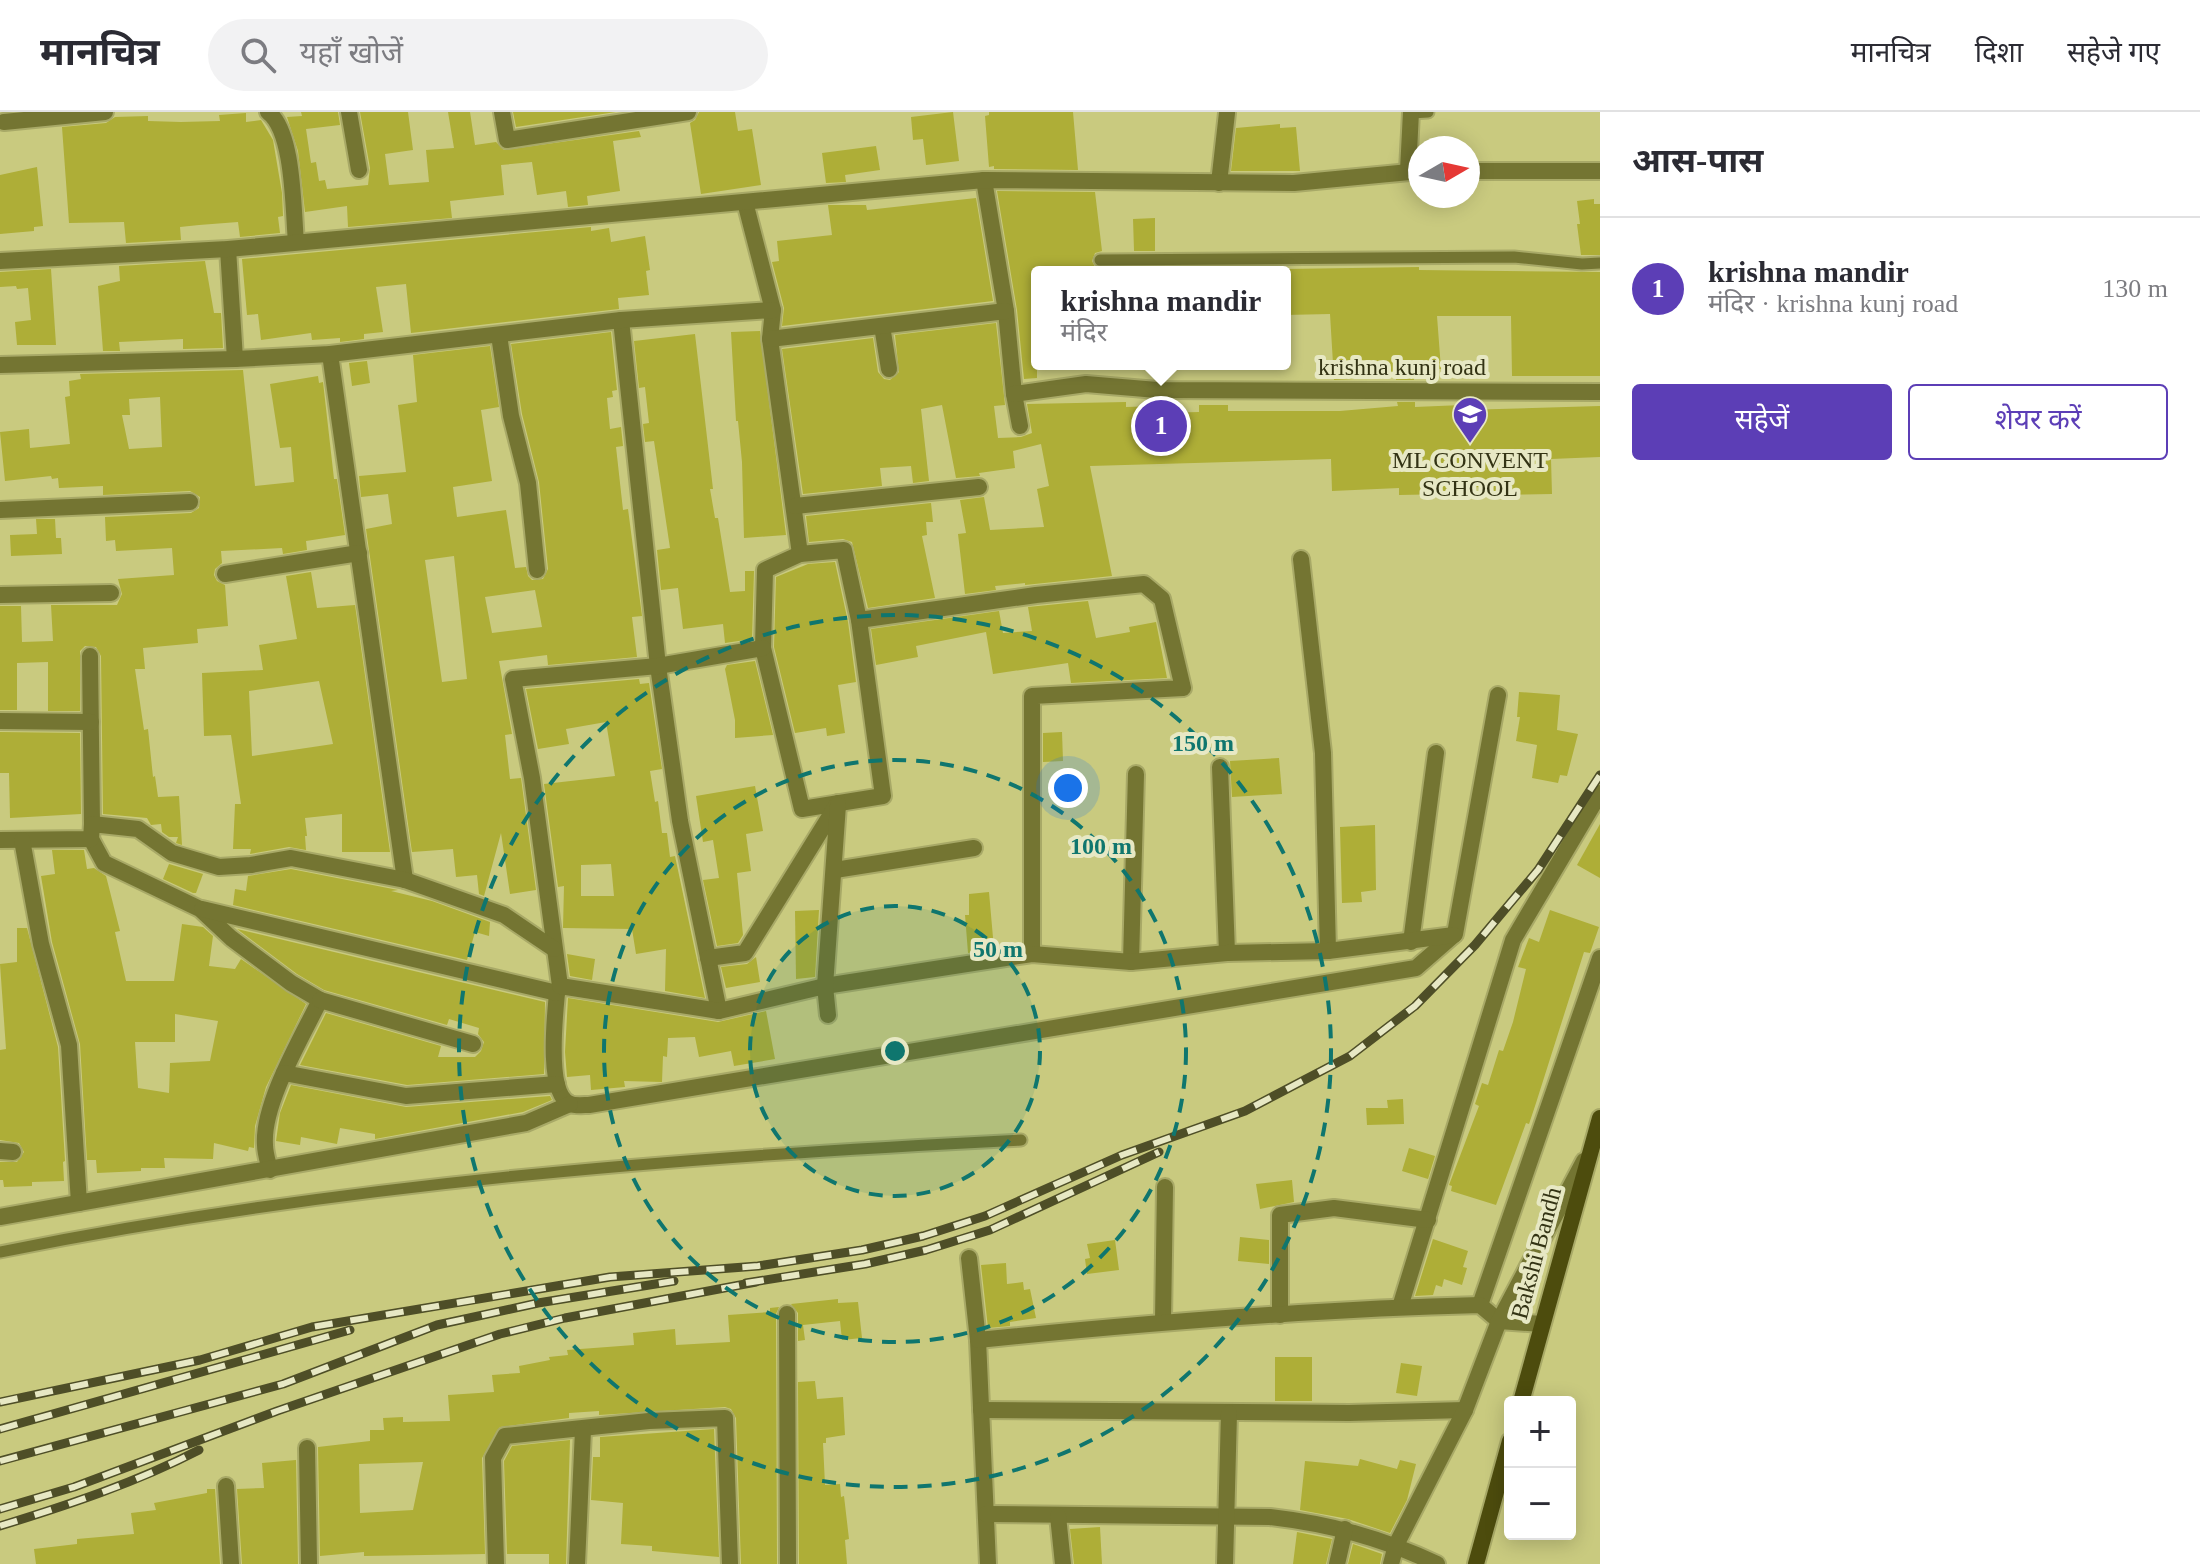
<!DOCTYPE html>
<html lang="hi">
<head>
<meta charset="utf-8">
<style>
	body { margin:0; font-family:"Times New Roman","Noto Sans Devanagari",serif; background:#f2f2f3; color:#2b2b33 }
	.controls { position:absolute; right:24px; bottom:24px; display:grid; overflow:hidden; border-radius:8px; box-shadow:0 4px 20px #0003 }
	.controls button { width:72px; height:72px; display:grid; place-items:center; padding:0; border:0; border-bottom:2px solid #e1e1e2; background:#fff; color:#2b2b33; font:40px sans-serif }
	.compass { position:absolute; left:1408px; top:24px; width:72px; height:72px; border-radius:50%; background:#fff; box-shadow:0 4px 20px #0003; rotate:81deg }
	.you { position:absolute; left:1068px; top:676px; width:28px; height:28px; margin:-20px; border:6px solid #fff; border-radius:50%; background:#1a73e8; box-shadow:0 0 0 12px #1a73e833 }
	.badge { display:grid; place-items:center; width:52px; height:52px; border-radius:50%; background:#5c3eb6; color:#fff; font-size:26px; font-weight:700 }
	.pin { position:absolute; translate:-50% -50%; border:4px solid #fff; box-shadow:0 2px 8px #0006 }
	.popup { position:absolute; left:1031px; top:154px; width:260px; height:104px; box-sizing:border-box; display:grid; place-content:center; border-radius:8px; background:#fff; filter:drop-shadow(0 2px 6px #0005); font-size:26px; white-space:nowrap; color:#7c7c81 }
	.popup b { font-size:30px; color:#2b2b33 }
	.popup::after { content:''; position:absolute; left:50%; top:100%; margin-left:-16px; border:16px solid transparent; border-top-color:#fff }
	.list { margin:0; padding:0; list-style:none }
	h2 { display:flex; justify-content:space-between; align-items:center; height:104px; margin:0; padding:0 32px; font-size:34px }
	h2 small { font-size:26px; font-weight:400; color:#7c7c81 }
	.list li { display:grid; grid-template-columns:52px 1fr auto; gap:24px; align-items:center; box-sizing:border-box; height:144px; padding:0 32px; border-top:2px solid #e1e1e2 }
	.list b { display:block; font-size:30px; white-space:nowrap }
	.list p { margin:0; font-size:26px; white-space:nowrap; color:#7c7c81 }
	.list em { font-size:26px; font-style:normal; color:#7c7c81 }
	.actions { display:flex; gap:16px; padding:24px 32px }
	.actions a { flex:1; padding:18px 0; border:2px solid #5c3eb6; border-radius:8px; text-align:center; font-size:28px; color:#5c3eb6 }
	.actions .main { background:#5c3eb6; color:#fff }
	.icon { flex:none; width:44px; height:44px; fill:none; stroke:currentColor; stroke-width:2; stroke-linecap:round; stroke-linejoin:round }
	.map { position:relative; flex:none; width:1600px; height:1452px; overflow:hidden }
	header { display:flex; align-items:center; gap:48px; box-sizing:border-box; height:112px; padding:0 40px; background:#fff; border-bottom:2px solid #e1e1e2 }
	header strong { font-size:38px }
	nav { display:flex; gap:44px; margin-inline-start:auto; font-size:28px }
	.search { width:560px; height:72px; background:#f2f2f3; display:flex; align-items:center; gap:20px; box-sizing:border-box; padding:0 28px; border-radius:44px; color:#7c7c81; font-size:30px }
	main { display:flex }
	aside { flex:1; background:#fff }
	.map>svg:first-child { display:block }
	.building { fill:#aeae37; fill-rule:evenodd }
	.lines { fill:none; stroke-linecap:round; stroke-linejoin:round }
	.lane-casing { stroke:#a8a967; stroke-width:15 }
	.street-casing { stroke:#a8a967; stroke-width:20 }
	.secondary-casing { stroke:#a8a967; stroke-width:20 }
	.lane { stroke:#747532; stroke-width:11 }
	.street { stroke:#747532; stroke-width:16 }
	.secondary { stroke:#4d4c0d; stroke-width:16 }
	.rail-casing { stroke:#4e4e27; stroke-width:9 }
	.rail { stroke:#e7e8c4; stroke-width:6; stroke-dasharray:18; stroke-linecap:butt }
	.ring { fill:none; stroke:#0f766e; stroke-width:4; stroke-dasharray:14 10 }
	.labels { text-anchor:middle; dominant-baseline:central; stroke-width:8; stroke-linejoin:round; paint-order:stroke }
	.street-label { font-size:24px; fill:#333314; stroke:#e7e8c4 }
	.poi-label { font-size:24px; fill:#333314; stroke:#e7e8c4 }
	.centre { fill:#0f766e; stroke:#e7e8c4; stroke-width:4 }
	.ring-label { font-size:24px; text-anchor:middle; font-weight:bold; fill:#0f766e; stroke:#e7e8c4; stroke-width:8; stroke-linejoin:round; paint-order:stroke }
</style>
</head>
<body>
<header>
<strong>मानचित्र</strong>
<div class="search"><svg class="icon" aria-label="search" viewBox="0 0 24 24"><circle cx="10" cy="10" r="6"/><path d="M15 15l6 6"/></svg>यहाँ खोजें</div>
<nav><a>मानचित्र</a><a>दिशा</a><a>सहेजे गए</a></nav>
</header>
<main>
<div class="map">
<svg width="1600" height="1452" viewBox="0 0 1600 1452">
	<rect width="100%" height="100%" fill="#c9ca7f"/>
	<g class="building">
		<path d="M301,0h37l2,13 -34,4 5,34 5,-1 3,19 6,-1 2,9 41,-4 2,-17 -10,-56h48l5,38 -28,4 4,31 40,-3 -3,-32 28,-2 -6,-36h22l5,33 21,-3 8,8 135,-19 2,6 -28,4 7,50 -33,5 1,9 -20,2 -2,-16 -29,4 -5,-33 -31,3 3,30 -54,6 2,17 -104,9 -1,-21 -42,6 -7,-61 -11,-34 15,-1z"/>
		<path d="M513,0h103l-100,15z"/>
		<path d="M699,0h36l3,19 14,-2 9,56 -60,9 -11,-71 5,-3z"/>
		<path d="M953,0l6,49 -33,4 -3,-26 -10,1 -2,-23z"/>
		<path d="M989,0h84l5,58 -84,-1v-3l-5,1 -4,-51 4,-1z"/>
		<path d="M246,1v9l15,-2 12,20 9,53 1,23 -5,1 2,16 -40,4 -2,-15 -39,3 -19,2 1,13 -55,3 -2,-21 -55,1 -7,-96 44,-4 9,-6 33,-1v5l33,1 39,-1 -1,-6z"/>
		<path d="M1280,12v4l16,-1 4,44h-69l5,-43z"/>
		<path d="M876,34l4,24 -35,5 1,7 -20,1 -4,-30z"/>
		<path d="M37,55l6,59 -9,1v4l-34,3v-59z"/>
		<path d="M997,79l98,1 7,59 -7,2 -3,8 3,6 9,1v4h-67v106l-13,1 -7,-69z"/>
		<path d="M976,86l17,103 -211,25 2,-18 -12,-46 7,-1 -2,-20 55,-6 -4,-30h38l1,5z"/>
		<path d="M1594,87v5h6v51h-19l-4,-31h3l-3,-23z"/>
		<path d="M1155,106v33h-21l-1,-32z"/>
		<path d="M591,115v4l18,-3 2,14 34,-6 5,34 -4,1 3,24 -31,3 1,11 -208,24 -5,-49 -30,3 7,45 -19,2v5l-24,3v-4l-28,2 -1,-7 -50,7 -3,-26 -11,1 -5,-56z"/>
		<path d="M205,149l9,52h7l2,35 -40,1v-10l-64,3 1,9h-17l-5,-65 22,-5 -1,-15z"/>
		<path d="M1419,155v3l181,2v104h-88l-1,-60h-74l4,53 -28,1 1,10h-18v-3l-62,3 -4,-66 -45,1v-46z"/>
		<path d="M51,157l5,76h-39l-2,-23 16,-2 -3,-32 -11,1 -1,-3 -16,1v-15z"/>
		<path d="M996,211l9,82 -11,1 4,32 23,-1 11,-4 -5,-29 99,-2v5l34,-1v7l39,-1v-7h29v6h112l58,-5 -1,-4h18v5l47,-2 1,5 137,-4v51l-49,2 1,35 -69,1v-8l-33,1v6l-51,1v-7l-67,3 -1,-32 -241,7 22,110 -87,9v-2l-30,3 1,4 -31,4 -7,-60 8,-1 -6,-33 24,-3 6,33 54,-3 -7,-38 12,-3 -8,-42 -28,7 2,17 -36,5 1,3 -24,2 -14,-73 -21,4 8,72 -16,2 -2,-17 -31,2 2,18 -79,8 -21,-145 91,-11 5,34 6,7 6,1 9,-8 -4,-37z"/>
		<path d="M760,219l26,204 -42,3 -2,-76 -4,-41h-2l-5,-89z"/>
		<path d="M611,220l6,58 -5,1 1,6 -6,1 3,31 11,-2 2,19 -7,1 7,63 5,-1 14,107 -10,1 5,40 -89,8 -1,-10 -48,6 13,73 -7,1 5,44 11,-1 15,112 -26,4 -9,-61 -17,63 -5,-2 -2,-19 -21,2 -3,-28 -41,3 -46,-323 26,-5 -4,-30 -27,3 -2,-21 47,-4 -8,-67 19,-3 -4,-47 77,-9 9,61 -18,3 11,71 -39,6 4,30 49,-7 9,58 11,-1 2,9 4,4 11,-1 5,-10 -9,-87 -17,-68 -11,-70zM454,444l13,123 -25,3 -17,-122zM535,478l7,37 -50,6 -7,-36z"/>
		<path d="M695,222l18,155h-3l5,29h3l12,74 15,-1v-20h9l-2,68 -27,4 -2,-19 -40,5 -5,-41 -17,2 -4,-40 13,-2 -16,-107 -9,1 -2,-18 6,-1 -4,-36 -6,1 -5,-47z"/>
		<path d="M367,249l3,22 -18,3 -3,-23z"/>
		<path d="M243,258l12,116 39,-4 -3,-35 -11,1 -10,-64 48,-8 1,7 4,-1 11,97h3l8,56 -39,6 1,9 -24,4 -1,-6 -61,3 1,12 -7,6 -1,6 3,6 8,4 3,41 -31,3 1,14 -55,5 2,21h-10l9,61 4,-1 5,48 2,-1 3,21 21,-1 3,49 -6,-2 2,-6h-9l-7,-5 -1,-8 -10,1 -4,-7 -44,-4 -2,-158 -5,-9 -11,-1 -5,5v60h-32v-49l-31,1v47h-17v-104h21l1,36 31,-1 -2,-36h66l5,-11 -4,-15 56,-4 -2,-27 -56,3 -1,-11 -9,1 -1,-24 86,-4 8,-5 1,-11 -10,-6 -87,4v-9l-44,2 -1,-10 -6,1 -1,-3 -46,5 -5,-49 29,-3 1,19 40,-4 -5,-47 5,-1 -1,-15 12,-2 -1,-5zM160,285l2,50 -33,2 -7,-34h8l-1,-16z"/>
		<path d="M931,391l2,19h-7l1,13 -5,1 13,62 -67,10 -16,-66 -9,-3 -34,3 -3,-26z"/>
		<path d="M36,407h19l1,19h5l1,16 -51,2 -1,-21 27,-1z"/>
		<path d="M835,450l13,60 8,60 -18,3 7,48 -18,3 -1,-8 -31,5 -21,-86 2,-70 32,-13z"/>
		<path d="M311,460l6,36 38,-3 35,247h-48v-38l-37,4 2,18h-2l1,14 -17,-3 -39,7 1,-5h-18l2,-45h6l-10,-69 -27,1 -2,-63 61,-3 -4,-25 38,-6 -11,-63zM319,569l14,63 -81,12 -3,-65z"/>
		<path d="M1088,489l8,37 34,-6 -1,-5 27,-5 11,56 -96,5 -3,-20 -75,11 -7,-42 -70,14 2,11 -42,8 -5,-36 128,-18 4,22 29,-2 -4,-24z"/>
		<path d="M755,549l18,74 -38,3v-18l-10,-51 2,-4z"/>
		<path d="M639,567l1,5 9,-1 13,86 -12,2 5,31 3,-1 4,32h5l3,24 5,-1 30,142 -40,-7 1,-42 -30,5 -4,-25 -69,-1 1,-42 -6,1 -14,-103 71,-8 -9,-54 -40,7 3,15 -31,5 -12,-60zM611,752l3,32h-33v-31z"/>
		<path d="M1519,580l41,3 -3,35 21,4 -11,42 -7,-1 -2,8 -26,-5 5,-33 -21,-4 4,-24h-3z"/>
		<path d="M0,620l80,1 1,81 -71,4 -1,-45h-9z"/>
		<path d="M1062,620l1,29 -20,1v-29z"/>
		<path d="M1279,646l3,36 -50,3 -2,-36z"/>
		<path d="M755,674l8,45 -17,3 5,37 -14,2 6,62 -5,8 -21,3 -14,-66 16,-2 -6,-38 -10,2 -7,-46z"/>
		<path d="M1600,712v54l-23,-13z"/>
		<path d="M1375,713l1,65 -15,2 1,10 -20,1 -2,-76z"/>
		<path d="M52,738h32l3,19 7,-1 12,8 14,55 -5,1 11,49h48l8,-57 21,3 10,9 -4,30 26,3 6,-10 65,45 -40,83 -11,39 -1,22 -5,-1 -1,4 -34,-8 -1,16 -49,-1 1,10h-24v3l-44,2 -1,-13h-9l-7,-116 -28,-102 -11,-66 14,-2zM175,902l43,7 -8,40 -40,2 -1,30 -31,-5 -3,-46h40z"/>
		<path d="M169,752l34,10 -7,19h-3l-30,-14z"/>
		<path d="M291,757l107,21 -7,1 41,10 58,21 -1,14 -14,-4 -8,28 -234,-55 2,-16 11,2 2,-15z"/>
		<path d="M989,780l5,57 -26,4 -3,-38h4v-21z"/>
		<path d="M819,798l-4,67 -19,2 -1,-68z"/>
		<path d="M1550,798l49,17 -9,26 -6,-1 -48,151 -7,21 -3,-1 -30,82 -45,-14 1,-5 -3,-1 30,-79 -4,-2 7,-21 6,2 11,-35 4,1 10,-29 13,-53 -8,-2 11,-29 10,4z"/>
		<path d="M17,816h10l31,119 7,114 -2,1 1,19 -32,1v4l-28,1 -1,-7h-3v-18h17l7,-10 -5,-9 -19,-3v-90l6,-1 -6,-85 17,-2z"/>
		<path d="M237,817l308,73 -1,72 -137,11 -107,-20 26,-52 115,33 -3,11h37l6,-6 3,-9 -6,-8 1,-6 -30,-9 -2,6 -123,-35 -27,-16z"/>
		<path d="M567,842l28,5 -3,21 -22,-4z"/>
		<path d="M756,845l4,25 -34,6 -5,-21 26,-3z"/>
		<path d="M568,886l150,24 48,-11 9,48 -41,7 -3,-15 -32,6 -4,-20 -27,1 -1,19 -4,-1 -1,26 -38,-1 1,6 -34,3 -1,-15 -23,2 -2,-25z"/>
		<path d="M291,973l115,22 144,-11 2,4 -29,12 -148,27v-5l-35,-6 -3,16 -36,-7 -1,8 -24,-4 4,-28z"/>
		<path d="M1403,987l1,25 -37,1 -1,-17h22l-1,-8z"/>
		<path d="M1409,1036l26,8 -7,23 -26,-8z"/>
		<path d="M1292,1068l2,22 -34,7 -4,-25z"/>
		<path d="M1240,1125l29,3v24l-31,-3z"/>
		<path d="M1433,1127l35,12 -5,16 4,1 -5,17 -18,-6 -2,8 -6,-2 -3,10 -18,1z"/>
		<path d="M1115,1128l4,30 -32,4 -2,-15 5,-1 -3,-14z"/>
		<path d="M1006,1151l1,21 16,-2 1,8 6,-1 6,29 -26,4v4l-22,2 -7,-63z"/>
		<path d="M838,1187v4l20,-1 4,36 -20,2 -2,-19 -37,4 2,15 -7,1v-28l-7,-9z"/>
		<path d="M779,1195l-3,7 1,250h-36l-5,-146 -5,-9 -6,-2 -126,8v-4l-30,2v5l-69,9 -18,31 3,96 -121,2v-4l-44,4 -2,-109 52,-6v-11h14l-1,-12 20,-1v5l47,-1 -2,-26 46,-3 -2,-17 28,-2 -1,-7 31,-6 -1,-3 19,-2 -1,-5 67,-5 -1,-12 42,-4 1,16 54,-3 -2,-27 42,-3v-4zM423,1350l-10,48 -53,3 -1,-49z"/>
		<rect x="1275" y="1245" width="37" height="44"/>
		<path d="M1401,1251l21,3 -5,30 -21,-3z"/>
		<path d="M815,1269l2,18 26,-2 2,38 -19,3v5h-3l2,42 15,-1 1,13 3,-1 5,43 -4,1 2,24h-48l-1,-182z"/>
		<path d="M714,1317l5,128 -67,-6v-5l-31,-2 2,-41 -32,-3 2,-43h7v-20z"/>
		<path d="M570,1328l-4,124h-17v-10h-42l-3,-93 8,-15z"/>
		<path d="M1360,1347l37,10 3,-9 16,4 -9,36 -17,33 -42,-14 -48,-9 5,-49 53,5z"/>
		<path d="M296,1348l2,104h-56l-5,-75 27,-1 -2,-25z"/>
		<path d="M207,1377h8l5,75h-184l-2,-15 43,-5v-5l57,-5 -3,-21 25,-3 -2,-7 53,-10z"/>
		<path d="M1100,1415l2,37h-28l-4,-35z"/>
		<path d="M1297,1420l35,7 -6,25h-33z"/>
		<path d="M1353,1432l29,10 -2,10h-32z"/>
	</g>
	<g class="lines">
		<g class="lane-casing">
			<g id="lane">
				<path d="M1411,1l17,-1"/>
				<path d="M1100,148l414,-3 68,7 18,-1"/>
				<path d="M0,1140c337,-68 678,-95 1021,-112"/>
			</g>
		</g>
		<g class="street-casing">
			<g id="street">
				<path d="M268,0c26,19 25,98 28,130"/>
				<path d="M349,0l10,58"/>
				<path d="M502,0l5,28 181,-28"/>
				<path d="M4,10l101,-10"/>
				<path d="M1408,59l3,-59"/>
				<path d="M1468,59h132"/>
				<path d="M984,68l22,131 8,83 6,32"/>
				<path d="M1219,71l8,-70"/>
				<path d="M745,90l28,108 -3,29 30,215"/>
				<path d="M228,137l7,110"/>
				<path d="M0,149l228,-12 756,-69 310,3 126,-12"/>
				<path d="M621,208l37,346 22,155 39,190"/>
				<path d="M882,214l7,43"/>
				<path d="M499,223l12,81 17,67 9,87"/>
				<path d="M770,227l236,-28"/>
				<path d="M330,242l75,526"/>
				<path d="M0,253l235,-6 95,-5 291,-34 152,-10"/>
				<path d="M1014,282l72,-10 71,6 443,2"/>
				<path d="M795,394l184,-19"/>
				<path d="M0,398l190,-8"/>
				<path d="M844,438l15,70 24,176 -81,13 -39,-161 2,-78 35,-16z"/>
				<path d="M1301,447l22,194 5,198"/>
				<path d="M225,462l134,-21"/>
				<path d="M0,483l111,-2"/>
				<path d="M859,508l177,-25 108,-11 18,15 21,89 -151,8v258"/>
				<path d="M763,536l-105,18 -145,13 19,99 28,208 -3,7c-2,22 -11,100 13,111 5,2 14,1 19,1l827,-137 39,-34 43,-239"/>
				<path d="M90,544l2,168"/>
				<path d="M0,609l91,1"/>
				<path d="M1220,655l7,186"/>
				<path d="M91,727l13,24 96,46 31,29 60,45 29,17c-18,37 -58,104 -55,145 0,8 3,17 5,25"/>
				<path d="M0,728l91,-1 1,-15 46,5 34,24 47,14 32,-2 40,-7 114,22 99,35 50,34"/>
				<path d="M22,728l19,104 28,101 10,158"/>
				<path d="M835,758l139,-22"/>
				<path d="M202,797l355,84"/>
				<path d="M1411,830l25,-189"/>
				<path d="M708,846l37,-5 93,-150"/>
				<path d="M1131,850l5,-188"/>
				<path d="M560,874l159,25 106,-25 207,-32 99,8 96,-9 101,-2 126,-16"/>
				<path d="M320,888l153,44"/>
				<path d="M828,903l-3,-29 13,-181"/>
				<path d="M284,961l122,23 151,-12"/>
				<path d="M0,1039l13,1"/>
				<path d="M0,1105l526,-94 44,-19"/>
				<path d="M969,1146l9,82 10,224"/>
				<path d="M1480,1193l120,-347"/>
				<path d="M1400,1195l113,-367 87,-147"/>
				<path d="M787,1202l1,250"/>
				<path d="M1280,1203v-100l54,-7 94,12"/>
				<path d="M1163,1209l2,-134"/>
				<path d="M978,1228c167,-17 334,-31 502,-35l19,16 43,3"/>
				<path d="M981,1298l368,3 116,-3"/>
				<path d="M307,1336l2,116"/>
				<path d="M226,1374l5,78"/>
				<path d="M986,1402l284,3c60,7 112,21 167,47"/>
				<path d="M1058,1404l5,48"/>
				<path d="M496,1452l-3,-106 12,-22 144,-15 76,-3 5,146"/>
				<path d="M577,1452l6,-134"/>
				<path d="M1225,1452l4,-151"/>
				<path d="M1337,1452l8,-35"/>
				<path d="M1391,1452l5,-19 69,-135 34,-89 85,-160"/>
			</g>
		</g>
		<g class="secondary-casing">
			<g id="secondary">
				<path d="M1521,1290l79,-284"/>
				<path d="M1476,1452l34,-123"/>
			</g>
		</g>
		<use href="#lane" class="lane"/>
		<use href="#street" class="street"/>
		<use href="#secondary" class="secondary"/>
		<g class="rail-casing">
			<g id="rail">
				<path d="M746,1171l119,-19 61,-14 64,-20 169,-78"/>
				<path d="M0,1290l200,-42 112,-33 298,-50 148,-11 104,-16 61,-14 62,-20 137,-61 123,-44 105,-55 65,-50 60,-61 63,-75 62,-95"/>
				<path d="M0,1317l350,-99"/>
				<path d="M0,1349l283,-77 154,-59 101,-22 136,-22"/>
				<path d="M0,1397l74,-22 203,-76 223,-77 65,-16 191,-36"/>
				<path d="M0,1414c68,-21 135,-43 199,-76"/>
			</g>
		</g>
		<use href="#rail" class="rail"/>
	</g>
	<circle cx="895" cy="939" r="145" fill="#0f766e" fill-opacity=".12"/>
	<g class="ring">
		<circle cx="895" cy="939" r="145"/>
		<circle cx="895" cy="939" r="291"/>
		<circle cx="895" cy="939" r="436"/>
	</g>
	<defs>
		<g id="school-pin" transform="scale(1.8)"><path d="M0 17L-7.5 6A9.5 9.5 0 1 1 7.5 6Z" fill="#5c3eb6" stroke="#e7e8c4"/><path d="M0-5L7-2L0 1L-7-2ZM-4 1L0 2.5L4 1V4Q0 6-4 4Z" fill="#fff"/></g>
	</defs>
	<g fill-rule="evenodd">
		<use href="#school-pin" x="1470" y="302"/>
	</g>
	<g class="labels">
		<g class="street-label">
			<text x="1402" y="255">krishna kunj road</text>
			<text transform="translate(1536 1141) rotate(-75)">Bakshi Bandh</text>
		</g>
		<g class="poi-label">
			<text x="1470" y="348">ML CONVENT<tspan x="1470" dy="28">SCHOOL</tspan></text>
		</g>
	</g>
	<circle cx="895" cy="939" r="12" class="centre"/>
	<g class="ring-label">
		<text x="1203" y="639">150 m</text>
		<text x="1101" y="742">100 m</text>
		<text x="998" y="845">50 m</text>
	</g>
</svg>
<div class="controls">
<button>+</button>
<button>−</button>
</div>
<svg class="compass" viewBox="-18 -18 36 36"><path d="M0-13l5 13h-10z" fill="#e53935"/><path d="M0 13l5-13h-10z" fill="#7c7c81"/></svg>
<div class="you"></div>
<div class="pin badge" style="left:1161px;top:314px">1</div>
<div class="popup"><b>krishna mandir</b>मंदिर</div>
</div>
<aside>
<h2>आस-पास<small></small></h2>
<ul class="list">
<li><span class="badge">1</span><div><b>krishna mandir</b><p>मंदिर · krishna kunj road</p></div><em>130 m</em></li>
</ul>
<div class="actions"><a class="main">सहेजें</a><a>शेयर करें</a></div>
</aside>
</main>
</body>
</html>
